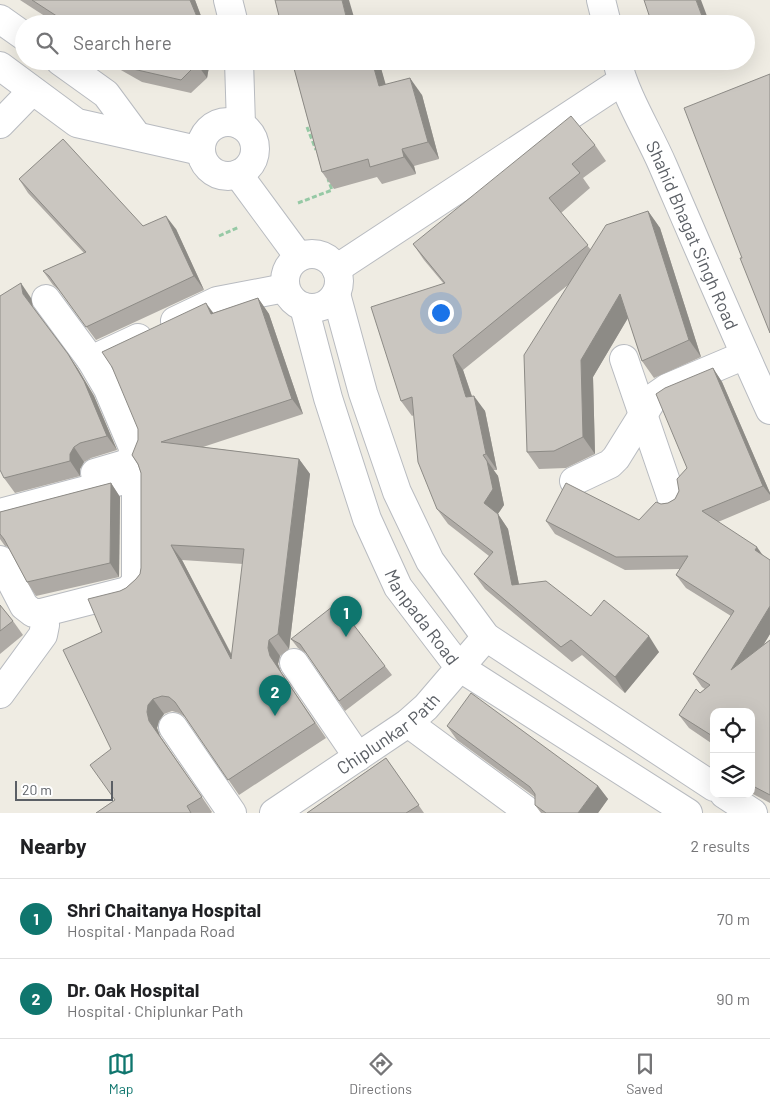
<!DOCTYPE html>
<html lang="en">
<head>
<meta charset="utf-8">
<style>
	body { margin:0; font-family:Barlow,sans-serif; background:#f2f2f2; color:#202124 }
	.controls { position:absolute; right:15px; bottom:15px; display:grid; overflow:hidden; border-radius:10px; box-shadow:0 5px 20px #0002 }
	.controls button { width:45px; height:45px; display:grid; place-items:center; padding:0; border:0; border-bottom:1px solid #e0e0e0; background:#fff; color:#202124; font:25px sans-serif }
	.scale { position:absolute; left:15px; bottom:12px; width:98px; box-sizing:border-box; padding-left:5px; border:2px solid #5b5f65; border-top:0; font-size:14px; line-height:18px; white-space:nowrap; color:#5b5f65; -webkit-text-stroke:4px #fff; paint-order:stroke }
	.you { position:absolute; left:440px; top:312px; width:18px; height:18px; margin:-12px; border:4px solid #fff; border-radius:50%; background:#1a73e8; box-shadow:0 0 0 8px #1a73e833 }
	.badge { display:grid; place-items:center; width:32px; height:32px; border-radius:50%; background:#0f766e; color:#fff; font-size:16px; font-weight:700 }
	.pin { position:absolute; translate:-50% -41px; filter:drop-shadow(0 1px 2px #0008) }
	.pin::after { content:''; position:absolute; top:26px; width:18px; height:15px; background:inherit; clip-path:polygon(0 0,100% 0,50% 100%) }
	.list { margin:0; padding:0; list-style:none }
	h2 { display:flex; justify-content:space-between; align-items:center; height:65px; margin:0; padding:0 20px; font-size:21px }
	h2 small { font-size:16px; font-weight:400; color:#757577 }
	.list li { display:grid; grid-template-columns:32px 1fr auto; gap:15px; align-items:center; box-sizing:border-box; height:80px; padding:0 20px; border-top:1px solid #e0e0e0 }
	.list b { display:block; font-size:19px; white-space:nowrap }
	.list p { margin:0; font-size:16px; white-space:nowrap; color:#757577 }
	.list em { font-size:16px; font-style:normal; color:#757577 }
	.icon { flex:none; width:28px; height:28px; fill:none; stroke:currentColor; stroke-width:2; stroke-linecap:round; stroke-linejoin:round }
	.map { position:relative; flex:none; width:770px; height:813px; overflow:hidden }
	.search { position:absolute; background:#fff; box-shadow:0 5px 20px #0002; left:15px; right:15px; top:15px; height:55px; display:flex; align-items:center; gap:12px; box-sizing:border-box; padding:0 18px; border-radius:28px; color:#757577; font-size:19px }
	.sheet { height:225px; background:#fff }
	nav { display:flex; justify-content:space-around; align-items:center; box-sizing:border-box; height:70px; border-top:1px solid #e0e0e0; background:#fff; font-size:14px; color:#757577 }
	nav a { display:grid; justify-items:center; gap:2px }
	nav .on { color:#0f766e }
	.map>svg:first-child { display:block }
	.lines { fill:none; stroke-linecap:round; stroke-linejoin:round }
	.minor-casing { stroke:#b8bbc0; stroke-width:30 }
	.path { stroke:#96c9a5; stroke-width:3; stroke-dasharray:5 2.5; stroke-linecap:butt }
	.minor { stroke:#fff; stroke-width:28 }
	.wall { fill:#aeaaa5; fill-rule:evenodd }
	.shaded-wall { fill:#8d8b86 }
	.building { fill:#cac6c0; stroke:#8d8b86; fill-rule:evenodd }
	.labels { text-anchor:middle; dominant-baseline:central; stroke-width:4; stroke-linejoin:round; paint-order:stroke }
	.street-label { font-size:18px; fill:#5b5f65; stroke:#fff }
</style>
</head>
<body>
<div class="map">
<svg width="770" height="813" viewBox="0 0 770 813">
	<rect width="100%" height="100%" fill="#efece3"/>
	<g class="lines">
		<g class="minor-casing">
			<g id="minor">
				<path d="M228,0l6,24"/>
				<path d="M601,0l6,24"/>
				<path d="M0,19l24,17"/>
				<path d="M60,61l46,33 31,42"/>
				<path d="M239,61l2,64"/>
				<path id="s1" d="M617,61c9,37 31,70 46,105 35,81 70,163 107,244"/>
				<path d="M0,66l77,57 124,28"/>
				<circle cx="228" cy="149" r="27"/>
				<path d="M0,124l32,-33"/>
				<path d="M238,174l61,83"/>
				<circle cx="312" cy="281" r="27"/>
				<path d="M336,269l286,-188"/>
				<path d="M336,294l27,99 34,99 33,69 56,76 228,150"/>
				<path d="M46,299l45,61 47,-22"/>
				<path id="s2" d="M304,307l24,91 39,121 31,68 61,80 229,146"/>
				<path d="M175,321l42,-20 68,-13"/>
				<path d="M624,359l49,143"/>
				<path d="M91,360l17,29 26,61 -5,13 -34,10"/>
				<path d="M574,481l36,-17 6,-6 38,-61 13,-9 78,-33"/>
				<path d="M0,513l124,-33 7,1 5,7v95l-9,8 -86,22h-8l-9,-7 -24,-46"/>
				<path d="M294,663l64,94"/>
				<path d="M0,694l43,-59 2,-10 -4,-12"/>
				<path d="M408,723l122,90"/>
				<path d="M173,727l59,86"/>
				<path d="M724,794l29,19"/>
				<path id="s3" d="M274,813l134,-90 18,-16 60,-70"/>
			</g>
		</g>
		<g class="path">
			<path d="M307,127l9,23"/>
			<path d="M298,203l34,-13 -4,-11"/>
			<path d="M219,236l20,-9"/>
		</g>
		<use href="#minor" class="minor"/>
	</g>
	<g class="wall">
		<path d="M20,0h175l9,24h-147z"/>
		<path d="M105,61h105l-3,17 -16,15 -49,-11z"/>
		<path d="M292,61h87l6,23 37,11 17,64 -25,7 2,8 -34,10 -5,-7 -43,12 -12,-17z"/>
		<path d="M670,61h10l-8,3z"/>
		<path d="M595,145l11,16 -23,17 7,10 -29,25 30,37 57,-39 12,17 41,129 -47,21 -12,-17 -14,-43 -35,59 2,77 -29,14 -27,1 -12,-17 41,-167 -105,85 9,26 13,15 12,59h-4l5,6 6,29 -6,9 10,15 11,55 72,32 68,36 -34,41 -43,-38 -10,7 -87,-73 -11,-15 15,-18 -41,-32 -11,-15 -23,-94 -2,1 -11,-15 43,-117 -20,-24 -11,-16z"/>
		<path d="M19,179l124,47 33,3 28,61 -108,50 -37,-50 -6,-5 -10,-14 41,-18 -56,-60z"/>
		<path d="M31,298l2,9 45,62 16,27 23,54 -26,8 -7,4 -4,7v7l-65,17 -11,-15z"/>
		<path d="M258,298l11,16 34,100 -100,33 96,12 11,15 -21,175 -9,7 -2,8 3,8 45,66 -87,57 -54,-78 -6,-4 -7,-2 -8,3 -5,7 -2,7 3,8 52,76 -1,1h-115l19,-13 -13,-168 18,-41 6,-3 10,-9 4,-5 1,-6v-95l-3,-8 -6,-10 81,-142zM182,560l61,4 -11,91z"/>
		<path d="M713,368l9,14 48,111v7l-52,22 45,34 7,4v74l-6,10 6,-4v163l-19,-10v-81h-37v33l-25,-17 -10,-13 21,-22 5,-4 -3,-2 -9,-13 38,-58 -45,-28 -10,-13 4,-6 -55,1 -70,-36 -9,-13 93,-1 22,-16 7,-1 7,-4 4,-8 8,-23z"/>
		<path d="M111,483l9,14 -1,80 -83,19 -9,-14 -19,-35 -3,-1 -5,-7v-27z"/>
		<path d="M0,605l13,16 10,14 -23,19z"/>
		<path d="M291,639l94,27 7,9 -47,36 -38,-57 -9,-6z"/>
		<path d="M447,726l151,60 10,13 -10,14h-57l-6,-8v-8l-78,-57z"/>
		<path d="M386,758l38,55h-117z"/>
	</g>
	<g class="shaded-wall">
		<path d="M190,0h5l9,24h-4z"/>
		<path d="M342,0h7l7,24h-8z"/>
		<path d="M696,0h5l9,24h-5z"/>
		<path d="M198,61h12l-3,17 -10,-14z"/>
		<path d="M372,61h7l12,42 -12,-17z"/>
		<path d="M410,78l12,17 17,64 -11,-17z"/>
		<path d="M402,149l12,17 2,8 -12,-17z"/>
		<path d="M648,211l12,17 41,129 -12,-17z"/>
		<path d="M166,216l10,13 28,61 -10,-14z"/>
		<path d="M21,283l10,15 2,10 -10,-14z"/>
		<path d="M620,294l12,17 -39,66 2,77 -12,-17 -2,-77z"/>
		<path d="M258,298l11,16 34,100 -11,-15z"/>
		<path d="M206,303l11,15 -6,-4z"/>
		<path d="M68,354l10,15 16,27 23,54 -10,-14z"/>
		<path d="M453,355l10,15 14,42 -11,-15z"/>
		<path d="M713,368l9,14 48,111v2l-7,-9z"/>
		<path d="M474,396l11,15 12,59 -11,-16z"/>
		<path d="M74,447l10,15 -4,7v7l-10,-15v-7z"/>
		<path d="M483,455l15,21 6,29 -9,13 -11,-15z"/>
		<path d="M299,459l11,15 -21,175 -11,-15z"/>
		<path d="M111,483l9,14 -1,80 -9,-14z"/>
		<path d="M498,514l10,15 14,71 -10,-15z"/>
		<path d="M171,545l11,15 60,115 -11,-16z"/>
		<path d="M757,547l9,13 -11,-10z"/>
		<path d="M770,606v28l-30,49 -9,-13z"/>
		<path d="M649,636l10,16 -34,41 -10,-16z"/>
		<path d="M269,640l11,16 -2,8 3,8 45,66 -56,-82 -2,-8z"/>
		<path d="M153,699l11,15 -5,7 -2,7 3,8 52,76 -63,-91 -2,-9 1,-7z"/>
		<path d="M598,786l10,13 -10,14h-20z"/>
	</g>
	<g class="building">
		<path d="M32,0h158l10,24h-131z"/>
		<path d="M275,0h67l6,24h-67z"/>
		<path d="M644,0h52l9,24h-53z"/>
		<path d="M361,21l1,3h-10z"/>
		<path d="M120,61h78l-1,3 -16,16 -48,-11z"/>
		<path d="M292,61h80l7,25 31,-8 18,64 -26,7 2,8 -34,10 -2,-8 -46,13z"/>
		<path d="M770,74v259l-30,-75h2l-58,-150z"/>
		<path d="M571,116l24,29 -23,19 8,9 -31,25 39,47 -135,110 13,42 8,-1 12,58 -3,1 4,6 6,28 -9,14 14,11 14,71 34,-4 45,35 13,-16 45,36 -34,41 -44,-37 -10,7 -87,-73 19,-22 -56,-43 -19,-47 -6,-65 -11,4 -30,-94 74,-24 -32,-39z"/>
		<path d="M63,139l80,87 23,-10 28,60 -108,51 -37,-51 -6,-5 43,-19 -67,-73z"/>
		<path d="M648,211l41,129 -47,21 -22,-67 -39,66 2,77 -29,14 -27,1 -3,-97 82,-130z"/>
		<path d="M21,283l2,11 45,60 16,27 23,55 -27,7 -6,4 -4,7v7l-66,17 -4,-8v-174z"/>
		<path d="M258,298l34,101 -131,43 138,17 -21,175 -9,6 -1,8 2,8 45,67 -87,57 -53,-78 -6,-5 -7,-1 -9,3 -5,6 -1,7 2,9 53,76 -15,9 4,7h-95l19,-13 -25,-35 21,-16 -48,-99 39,-18 -14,-33 32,-8 6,-3 10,-9 4,-5 1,-6v-95l-3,-9 -6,-9 6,-15v-11l-26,-62 -10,-15 104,-49 5,11zM171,545l73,4 -13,110z"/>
		<path d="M713,368l50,118 -61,25 55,36 -2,3 15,10v46l-39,64 39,-30v155l-19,-10v-73h-37v25l-35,-22 17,-26 4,4 10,-8 -17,-11 41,-63 -58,-36 12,-19 -72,1 -70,-36 20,-38 73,37 17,-18 5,2 7,-1 7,-4 4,-8 -2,-12 10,-11 -31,-74 9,-6z"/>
		<path d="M111,483l-1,80 -83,19 -23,-43 -4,-5v-22z"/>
		<path d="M337,603l48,63 -46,35 -39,-57 -9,-5z"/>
		<path d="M0,605l13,16 -13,10z"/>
		<path d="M471,693l127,93 -20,27h-32l-11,-8v-11l-5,-7 -83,-61z"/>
		<path d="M386,758l33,47 -13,8h-99z"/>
	</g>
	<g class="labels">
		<g class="street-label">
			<text stroke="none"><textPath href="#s1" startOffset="190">Shahid Bhagat Singh Road</textPath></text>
			<text stroke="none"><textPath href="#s2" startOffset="334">Manpada Road</textPath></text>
			<text stroke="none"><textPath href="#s3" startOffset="139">Chiplunkar Path</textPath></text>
		</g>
	</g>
</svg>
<div class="controls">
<button><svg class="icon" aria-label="locate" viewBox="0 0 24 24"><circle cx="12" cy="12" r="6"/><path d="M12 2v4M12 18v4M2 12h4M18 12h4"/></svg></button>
<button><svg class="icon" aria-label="layers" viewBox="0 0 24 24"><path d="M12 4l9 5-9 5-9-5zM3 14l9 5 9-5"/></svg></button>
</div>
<div class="scale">20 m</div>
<div class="you"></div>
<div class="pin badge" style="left:346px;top:637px">1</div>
<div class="pin badge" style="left:275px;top:716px">2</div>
<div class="search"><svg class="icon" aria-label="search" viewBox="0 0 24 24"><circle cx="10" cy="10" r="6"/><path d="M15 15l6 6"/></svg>Search here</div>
</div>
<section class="sheet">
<h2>Nearby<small>2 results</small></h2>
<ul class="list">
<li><span class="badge">1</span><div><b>Shri Chaitanya Hospital</b><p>Hospital · Manpada Road</p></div><em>70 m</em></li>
<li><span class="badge">2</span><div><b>Dr. Oak Hospital</b><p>Hospital · Chiplunkar Path</p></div><em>90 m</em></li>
</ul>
</section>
<nav>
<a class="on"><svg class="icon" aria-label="map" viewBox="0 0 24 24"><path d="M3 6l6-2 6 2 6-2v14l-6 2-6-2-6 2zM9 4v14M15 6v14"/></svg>Map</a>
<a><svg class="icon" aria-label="directions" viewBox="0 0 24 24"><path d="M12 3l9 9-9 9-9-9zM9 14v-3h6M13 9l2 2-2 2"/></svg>Directions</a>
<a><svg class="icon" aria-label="saved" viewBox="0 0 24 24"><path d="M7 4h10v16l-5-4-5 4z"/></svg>Saved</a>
</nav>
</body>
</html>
